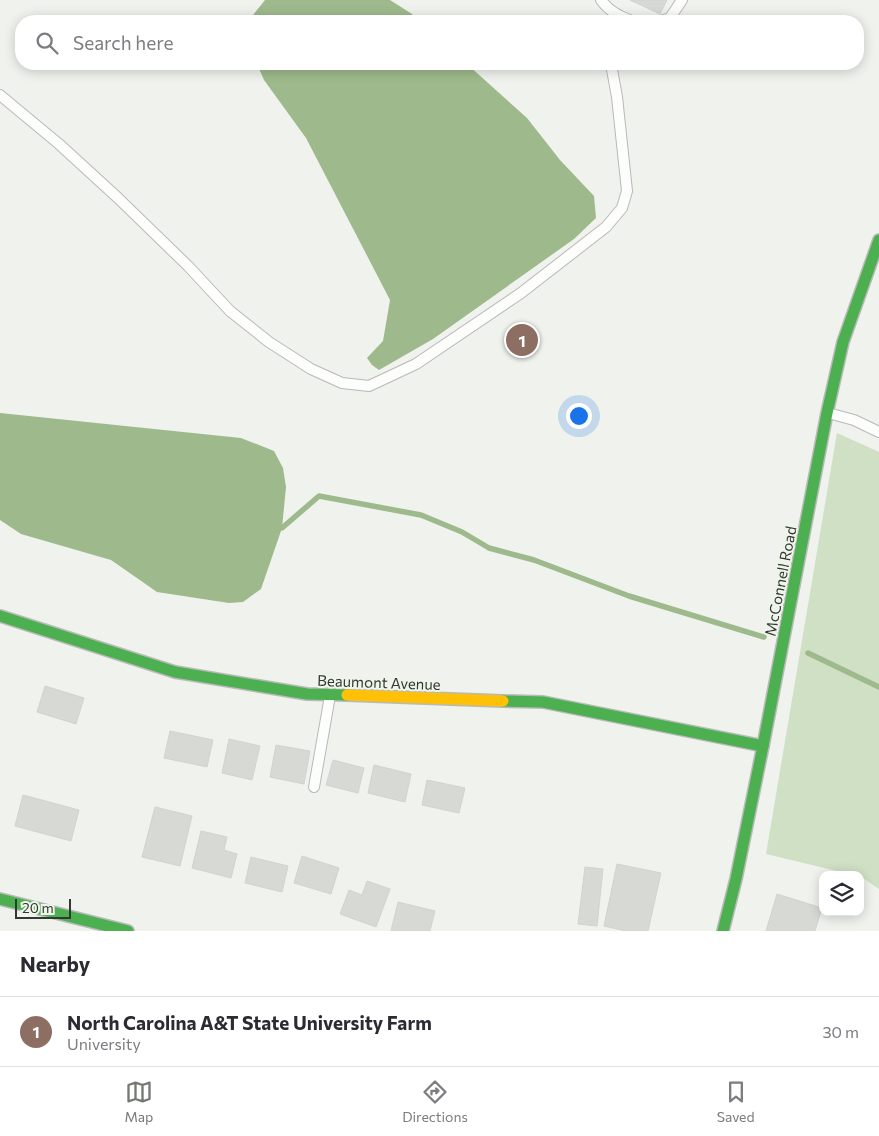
<!DOCTYPE html>
<html lang="en">
<head>
<meta charset="utf-8">
<style>
	body { margin:0; font-family:Commissioner,sans-serif; background:#f7f7f7; color:#2b2b33 }
	.controls { position:absolute; right:15px; bottom:15px; display:grid; overflow:hidden; border-radius:10px; box-shadow:0 2px 12px #0003 }
	.controls button { width:45px; height:45px; display:grid; place-items:center; padding:0; border:0; border-bottom:1px solid #e1e1e2; background:#fff; color:#2b2b33; font:25px sans-serif }
	.scale { position:absolute; left:15px; bottom:12px; width:56px; box-sizing:border-box; padding-left:5px; border:2px solid #353733; border-top:0; font-size:14px; line-height:18px; white-space:nowrap; color:#353733; -webkit-text-stroke:4px #eef5ea; paint-order:stroke }
	.you { position:absolute; left:578px; top:415px; width:18px; height:18px; margin:-12px; border:4px solid #fff; border-radius:50%; background:#1a73e8; box-shadow:0 0 0 8px #1a73e833 }
	.badge { display:grid; place-items:center; width:32px; height:32px; border-radius:50%; background:#767874; color:#fff; font-size:16px; font-weight:700 }
	.pin { position:absolute; translate:-50% -50%; border:2px solid #fff; box-shadow:0 1px 5px #0006 }
	.list { margin:0; padding:0; list-style:none }
	h2 { display:flex; justify-content:space-between; align-items:center; height:65px; margin:0; padding:0 20px; font-size:21px }
	h2 small { font-size:16px; font-weight:400; color:#7c7c81 }
	.list li { display:grid; grid-template-columns:32px 1fr auto; gap:15px; align-items:center; box-sizing:border-box; height:70px; padding:0 20px; border-top:1px solid #e1e1e2 }
	.list b { display:block; font-size:19px; white-space:nowrap }
	.list p { margin:0; font-size:16px; white-space:nowrap; color:#7c7c81 }
	.list em { font-size:16px; font-style:normal; color:#7c7c81 }
	.icon { flex:none; width:28px; height:28px; fill:none; stroke:currentColor; stroke-width:2; stroke-linecap:round; stroke-linejoin:round }
	.map { position:relative; flex:none; width:879px; height:931px; overflow:hidden }
	.search { position:absolute; background:#fff; box-shadow:0 2px 12px #0003; left:15px; right:15px; top:15px; height:55px; display:flex; align-items:center; gap:12px; box-sizing:border-box; padding:0 18px; border-radius:20px; color:#7c7c81; font-size:19px }
	.sheet { height:135px; background:#fff }
	nav { display:flex; justify-content:space-around; align-items:center; box-sizing:border-box; height:70px; border-top:1px solid #e1e1e2; background:#fff; font-size:14px; color:#7c7c81 }
	nav a { display:grid; justify-items:center; gap:2px }
	nav .on { color:#767874 }
	.map>svg:first-child { display:block }
	.green { fill:#cfe0c4 }
	.water { fill:#9eba8c }
	.lines { fill:none; stroke-linecap:round; stroke-linejoin:round }
	.stream { stroke:#9eba8c; stroke-width:5.5 }
	.building { fill:#d7d9d5; stroke:#d1d3cf }
	.lane-casing { stroke:#b8bab7; stroke-width:12 }
	.fast-casing { stroke:#b8bab7; stroke-width:14 }
	.slow-casing { stroke:#b8bab7; stroke-width:14 }
	.lane { stroke:#fdfdfc; stroke-width:10 }
	.fast { stroke:#4caf50; stroke-width:11 }
	.slow { stroke:#ffc107; stroke-width:11 }
	.labels { text-anchor:middle; dominant-baseline:central; stroke-width:4; stroke-linejoin:round; paint-order:stroke }
	.street-label { font-size:15px; fill:#353733; stroke:#eef5ea }
</style>
</head>
<body>
<div class="map">
<svg width="879" height="931" viewBox="0 0 879 931">
	<rect width="100%" height="100%" fill="#eff2ed"/>
	<path class="green" d="M837,433l42,19v437l-19,-13v-1h-6l-88,-21z"/>
	<g class="water">
		<path d="M265,0h125l22,14 5,7h-165l1,-6z"/>
		<path d="M257,64h210l60,54 33,42 34,36 2,22 -22,21 -141,100 -54,31 -7,-5 -5,-7 16,-17 7,-41 -84,-162 -42,-58z"/>
		<path d="M0,413l241,25 33,13 9,17 3,19 -4,41 -21,61 -18,13 -14,1 -72,-11 -46,-32 -90,-26 -21,-14z"/>
	</g>
	<g class="lines">
		<g class="stream">
			<path d="M276,526l6,2 37,-32 102,19 41,17 27,16 45,12 95,36 135,41"/>
			<path d="M808,653l71,34"/>
		</g>
	</g>
	<g class="building">
		<path d="M630,0h37l-7,14z"/>
		<path d="M45,686l39,12 -8,26 -39,-12z"/>
		<path d="M170,731l43,9 -6,27 -43,-9z"/>
		<path d="M229,739l31,7 -8,34 -30,-7z"/>
		<path d="M276,745l34,6 -6,33 -34,-7z"/>
		<path d="M333,760l31,8 -6,25 -32,-8z"/>
		<path d="M374,765l37,9 -6,28 -37,-9z"/>
		<path d="M427,780l38,8 -6,25 -37,-8z"/>
		<path d="M23,795l56,15 -8,31 -56,-15z"/>
		<path d="M155,807l37,9 -12,50 -38,-9z"/>
		<path d="M201,831l26,6 -3,13 13,4 -6,24 -39,-10z"/>
		<path d="M302,856l37,12 -8,26 -37,-11z"/>
		<path d="M251,857l37,9 -6,26 -37,-9z"/>
		<path d="M617,864l44,9 -13,58h-22l-22,-5z"/>
		<path d="M585,867l18,2 -6,57 -19,-2z"/>
		<path d="M367,881l23,8 -14,38 -36,-13 9,-24 13,5z"/>
		<path d="M777,894l45,14 -7,23h-49z"/>
		<path d="M398,902l37,9 -5,20h-39z"/>
	</g>
	<g class="lines">
		<g class="lane-casing">
			<g id="lane">
				<path d="M601,0c8,11 18,16 31,21"/>
				<path d="M661,21l9,-3 12,-18"/>
				<path d="M0,95l59,49 59,54 70,68 42,45 39,31 42,27 31,14 27,3 47,-22 105,-71 85,-66 16,-19 5,-17 -10,-94 -6,-33"/>
				<path d="M828,413l26,7 25,12"/>
				<path d="M314,787l16,-91"/>
			</g>
		</g>
		<g class="fast-casing">
			<g id="fast">
				<path d="M0,616l175,56 132,22 40,1"/>
				<path d="M503,701l40,1 220,44"/>
				<path d="M0,899l128,32"/>
				<path d="M723,931l13,-52 27,-133 64,-333 16,-71 36,-102"/>
			</g>
		</g>
		<g class="slow-casing">
			<path id="slow" d="M347,695l156,6"/>
		</g>
		<use href="#lane" class="lane"/>
		<use href="#fast" class="fast"/>
		<use href="#slow" class="slow"/>
	</g>
	<g class="labels">
		<g class="street-label">
			<text transform="translate(780 581) rotate(-79)">McConnell Road</text>
			<text transform="translate(379 682) rotate(2)">Beaumont Avenue</text>
		</g>
	</g>
</svg>
<div class="controls">
<button><svg class="icon" aria-label="layers" viewBox="0 0 24 24"><path d="M12 4l9 5-9 5-9-5zM3 14l9 5 9-5"/></svg></button>
</div>
<div class="scale">20 m</div>
<div class="you"></div>
<div class="pin badge" style="left:522px;top:340px;background:#8d6e63">1</div>
<div class="search"><svg class="icon" aria-label="search" viewBox="0 0 24 24"><circle cx="10" cy="10" r="6"/><path d="M15 15l6 6"/></svg>Search here</div>
</div>
<section class="sheet">
<h2>Nearby<small></small></h2>
<ul class="list">
<li><span class="badge" style="background:#8d6e63">1</span><div><b>North Carolina A&amp;T State University Farm</b><p>University</p></div><em>30 m</em></li>
</ul>
</section>
<nav>
<a class="on"><svg class="icon" aria-label="map" viewBox="0 0 24 24"><path d="M3 6l6-2 6 2 6-2v14l-6 2-6-2-6 2zM9 4v14M15 6v14"/></svg>Map</a>
<a><svg class="icon" aria-label="directions" viewBox="0 0 24 24"><path d="M12 3l9 9-9 9-9-9zM9 14v-3h6M13 9l2 2-2 2"/></svg>Directions</a>
<a><svg class="icon" aria-label="saved" viewBox="0 0 24 24"><path d="M7 4h10v16l-5-4-5 4z"/></svg>Saved</a>
</nav>
</body>
</html>
